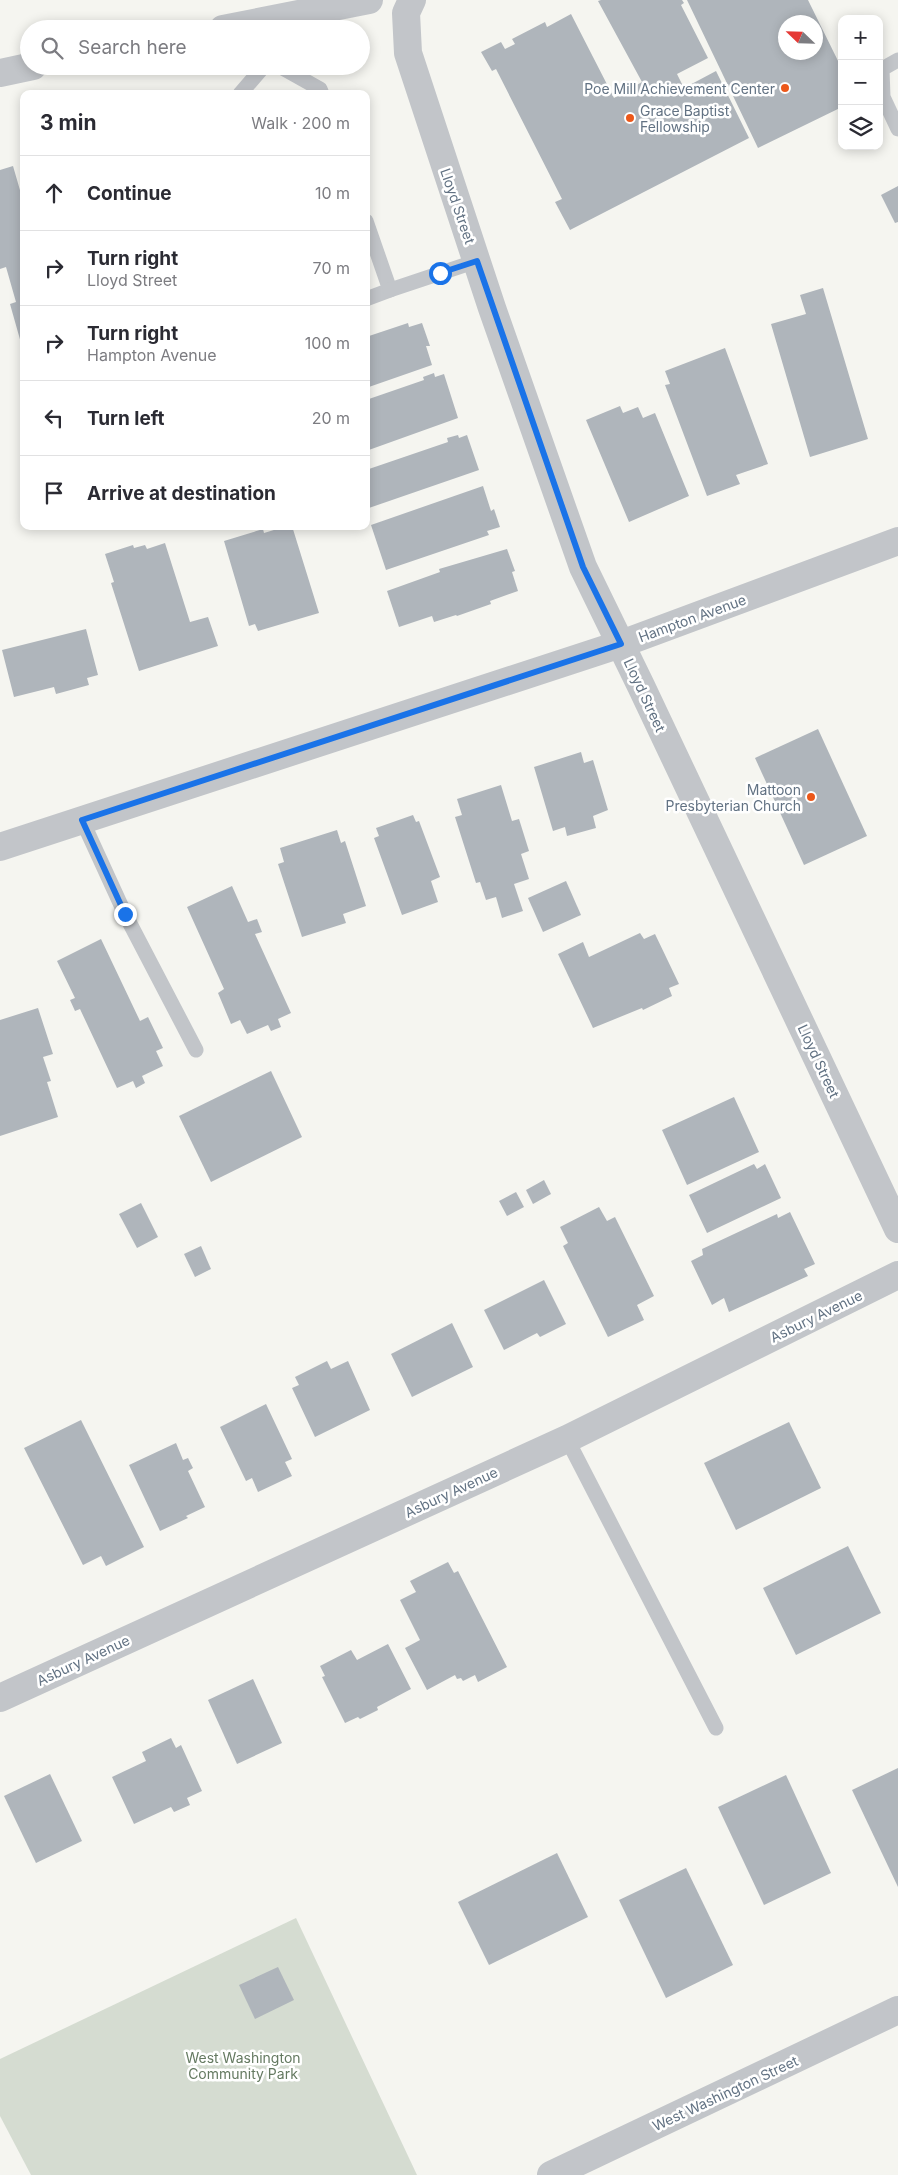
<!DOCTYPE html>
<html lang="en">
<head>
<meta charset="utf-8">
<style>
	body { margin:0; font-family:Inter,sans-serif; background:#f7f7f7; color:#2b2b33 }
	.controls { position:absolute; right:15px; top:15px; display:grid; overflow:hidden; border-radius:10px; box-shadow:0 2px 12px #0003 }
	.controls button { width:45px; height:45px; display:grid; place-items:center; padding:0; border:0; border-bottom:1px solid #e1e1e2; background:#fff; color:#2b2b33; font:25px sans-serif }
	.compass { position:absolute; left:778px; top:15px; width:45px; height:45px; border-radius:50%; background:#fff; box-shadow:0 2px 12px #0003; rotate:293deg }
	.stop { position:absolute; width:15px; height:15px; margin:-11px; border:4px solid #1a73e8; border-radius:50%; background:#fff }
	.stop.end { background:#1a73e8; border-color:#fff; box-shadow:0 1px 5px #0008 }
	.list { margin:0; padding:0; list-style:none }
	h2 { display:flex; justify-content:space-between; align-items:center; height:65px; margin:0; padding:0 20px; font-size:21px }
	h2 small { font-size:16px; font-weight:400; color:#7c7c81 }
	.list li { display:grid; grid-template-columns:32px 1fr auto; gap:15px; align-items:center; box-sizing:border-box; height:75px; padding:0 20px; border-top:1px solid #e1e1e2 }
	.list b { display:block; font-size:19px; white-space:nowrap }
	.list p { margin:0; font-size:16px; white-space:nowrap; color:#7c7c81 }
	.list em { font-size:16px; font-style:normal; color:#7c7c81 }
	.icon { flex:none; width:28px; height:28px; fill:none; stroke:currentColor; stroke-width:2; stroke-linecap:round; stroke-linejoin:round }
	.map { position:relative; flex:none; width:898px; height:2175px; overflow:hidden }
	.search { position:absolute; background:#fff; box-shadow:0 2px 12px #0003; left:20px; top:20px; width:350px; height:55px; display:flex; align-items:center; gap:12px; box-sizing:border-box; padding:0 18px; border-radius:28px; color:#7c7c81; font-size:19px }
	.panel { position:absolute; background:#fff; box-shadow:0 2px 12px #0003; left:20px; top:90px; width:350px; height:440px; border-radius:10px }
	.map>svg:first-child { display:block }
	.green { fill:#d5dcd1 }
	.building { fill:#afb5bb; fill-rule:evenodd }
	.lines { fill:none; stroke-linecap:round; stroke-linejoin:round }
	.service { stroke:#c2c5c9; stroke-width:15 }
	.minor { stroke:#c2c5c9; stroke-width:28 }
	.tertiary { stroke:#c2c5c9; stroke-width:28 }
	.route { stroke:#1a73e8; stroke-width:6 }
	.poi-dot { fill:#ec581a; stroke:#fff; stroke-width:2 }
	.labels { text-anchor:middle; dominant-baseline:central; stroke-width:5; stroke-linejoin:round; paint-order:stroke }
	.poi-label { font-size:14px; fill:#627283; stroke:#fff; text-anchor:end }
	.street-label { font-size:14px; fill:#627283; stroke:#fff }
	.park-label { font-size:14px; fill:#657a61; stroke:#fff }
</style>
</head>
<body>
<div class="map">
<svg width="898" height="2175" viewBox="0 0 898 2175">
	<rect width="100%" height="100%" fill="#f5f5f0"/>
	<path class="green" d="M296,1918l121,257h-386l-31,-59v-57z"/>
	<g class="building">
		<path d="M601,0h81l2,3 -3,2 27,53 -31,16 7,14 32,-17 33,67 -179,92 -15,-28 7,-3 -66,-130 -4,2 -11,-19 20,-10 4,7 10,-5 -3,-5 33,-17 2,5 24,-13 43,84 28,-16 -44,-81z"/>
		<path d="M687,0h121l34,69v38l-84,41zM786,22h30v30h-30z"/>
		<path d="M13,166l11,38v138l-3,1 -11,-39 6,-2 -10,-35 -6,2v-99z"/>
		<path d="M898,186v36l-3,1 -14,-28z"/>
		<path d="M823,288l45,151 -58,18 -39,-133 35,-10 -6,-19z"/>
		<path d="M408,323l1,4 13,-4 8,23h-4l6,19 -66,23v-51z"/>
		<path d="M725,348l43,116 -32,11 4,9 -33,12 -42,-111 5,-1 -5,-13z"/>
		<path d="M434,373l1,4 9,-3 14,44 -92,33v-51l58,-20 -1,-3z"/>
		<path d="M620,406l3,7 15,-6 5,11 12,-5 34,83 -60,26 -43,-102z"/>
		<path d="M458,435l1,3 8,-3 12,35 -113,39v-39l82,-28 -1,-4z"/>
		<path d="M483,486l8,25 3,-2 6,18 -13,4 2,4 -103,35 -15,-45z"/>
		<path d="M287,526h5l27,87 -61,18 -3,-7 -6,2 -25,-85 39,-12 1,4z"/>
		<path d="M165,543l25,79 18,-5 10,29 -79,25 -28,-88 3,-1 -9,-28 28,-9 1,3 11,-3 2,4z"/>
		<path d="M507,549l8,22 -3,1 6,19 -28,10 1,3 -34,12 -1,-1 -22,7 -2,-6 -33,11 -12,-36 53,-19 -1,-3z"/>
		<path d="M86,629l12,46 -11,3 2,7 -33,9 -2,-7 -40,10 -12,-47z"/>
		<path d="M818,729l49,107 -63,29 -49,-107z"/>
		<path d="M581,752l3,11 9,-3 15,50 -15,6 3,12 -29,8 -2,-9 -12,4 -19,-64z"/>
		<path d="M501,785l11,36 7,-2 10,32 -8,3 8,25 -15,5 9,27 -21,7 -6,-21 -10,3 -6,-18 -4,1 -21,-66 7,-2 -5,-16z"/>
		<path d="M413,815l3,7 3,-1 21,56 -9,4 7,21 -36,13 -28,-77 5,-2 -3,-8z"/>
		<path d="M337,830l4,13 4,-2 21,65 -23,8 3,9 -44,14 -24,-73 6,-2 -4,-14z"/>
		<path d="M566,881l15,34 -38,17 -15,-34z"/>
		<path d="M232,886l16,36 9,-3 5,13 -7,2 36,79 -13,6 3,8 -10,4 -3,-6 -21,9 -7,-14 -9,4 -13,-31 6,-4 -37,-82z"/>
		<path d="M640,933l4,6 11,-5 24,50 -10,4 3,8 -29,14 -1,-2 -49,20 -35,-74 25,-12 6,15z"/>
		<path d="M101,939l39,82 8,-4 15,31 -7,3 7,15 -21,10 3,7 -9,5 -3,-7 -16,7 -37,-79 -5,2 -5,-11 5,-2 -18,-37z"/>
		<path d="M38,1008l15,46 -10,3 8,24 -4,1 11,35 -58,19v-116z"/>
		<path d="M271,1071l31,66 -91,45 -32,-66z"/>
		<path d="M734,1097l25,55 -72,33 -25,-55z"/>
		<path d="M754,1164l3,5 8,-5 16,34 -74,35 -18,-38z"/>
		<path d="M544,1180l7,14 -18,10 -7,-14z"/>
		<path d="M516,1192l8,15 -17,9 -8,-15z"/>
		<path d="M141,1203l17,34 -21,11 -18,-34z"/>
		<path d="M599,1207l8,14 8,-4 39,79 -17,9 7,15 -36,17 -45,-91 5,-3 -8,-16z"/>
		<path d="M790,1212l25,52 -11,5 4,7 -79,36 -5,-14 -12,7 -21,-44 12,-6 -1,-6 75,-35 1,4z"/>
		<path d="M201,1246l10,23 -16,8 -11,-23z"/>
		<path d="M544,1280l22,44 -26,13 -3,-4 -33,17 -20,-40z"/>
		<path d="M452,1323l21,44 -61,30 -21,-43z"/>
		<path d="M327,1361l4,8 17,-8 22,49 -55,27 -23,-49 7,-3 -4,-8z"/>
		<path d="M266,1404l26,55 -7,3 7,14 -34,16 -6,-14 -6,3 -26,-54z"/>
		<path d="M81,1420l63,127 -38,19 -5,-10 -18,9 -59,-117z"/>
		<path d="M789,1422l32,66 -85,42 -32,-67z"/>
		<path d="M176,1443l7,17 5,-2 5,10 -5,3 17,36 -19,9 2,2 -28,13 -31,-66z"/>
		<path d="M848,1546l33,67 -85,42 -33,-67z"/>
		<path d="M448,1562l6,11 4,-2 49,96 -29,15 -3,-7 -12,6 -2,-3 -4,1 -2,-4 -28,15 -22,-42 15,-8 -20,-40 16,-8 -6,-11z"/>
		<path d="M388,1644l23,45 -34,18 1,3 -18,9 -2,-2 -13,6 -23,-46 3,-1 -5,-10 31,-16 6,10z"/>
		<path d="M253,1679l29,64 -45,21 -29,-64z"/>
		<path d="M171,1738l5,10 5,-3 21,46 -15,7 3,7 -16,7 -3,-5 -37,17 -22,-47 34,-16 -4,-9z"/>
		<path d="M898,1768v119l-46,-97z"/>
		<path d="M50,1774l32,67 -46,22 -32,-67z"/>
		<path d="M786,1775l45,98 -67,32 -46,-98z"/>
		<path d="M557,1853l31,64 -99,48 -31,-63z"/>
		<path d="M686,1868l47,97 -67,33 -47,-98z"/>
		<path d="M278,1967l16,33 -39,19 -16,-34z"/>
	</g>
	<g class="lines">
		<g class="service">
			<path d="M898,60l-16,9 1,28 15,32"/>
			<path d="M279,66l41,23 2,5"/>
			<path d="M240,94l24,-28"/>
			<path d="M366,221l24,69 -24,9"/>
			<path d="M390,290l87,-29"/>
			<path d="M82,820l43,94 71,136"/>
			<path d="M567,1439l149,289"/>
		</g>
		<g class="minor">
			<path d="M412,0l-6,13 2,40 84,255 91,259 58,119 257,543"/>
			<path d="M223,29l146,-29"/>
			<path d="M0,73l33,-7"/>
			<path d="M0,847l621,-203 277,-103"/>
			<path d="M0,1698l567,-259 331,-164"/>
		</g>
		<path class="tertiary" d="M551,2175l347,-165"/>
	</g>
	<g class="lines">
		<path class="route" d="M125,914l-43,-94 539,-176 -38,-77 -106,-306 -37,12"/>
	</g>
	<g class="poi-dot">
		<circle cx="785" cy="88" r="5"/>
		<circle cx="630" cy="118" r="5"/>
		<circle cx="811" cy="797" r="5"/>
	</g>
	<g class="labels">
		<g class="poi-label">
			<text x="775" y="88">Poe Mill Achievement Center</text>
			<text x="640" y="110" text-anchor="start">Grace Baptist<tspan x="640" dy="16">Fellowship</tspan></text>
			<text x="801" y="789">Mattoon<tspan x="801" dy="16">Presbyterian Church</tspan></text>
		</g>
		<g class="street-label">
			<text transform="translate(458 206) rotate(71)">Lloyd Street</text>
			<text transform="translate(692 618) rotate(-20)">Hampton Avenue</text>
			<text transform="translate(645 695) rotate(65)">Lloyd Street</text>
			<text transform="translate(819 1061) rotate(65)">Lloyd Street</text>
			<text transform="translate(816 1316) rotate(-26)">Asbury Avenue</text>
			<text transform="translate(451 1492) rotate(-25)">Asbury Avenue</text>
			<text transform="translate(83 1660) rotate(-25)">Asbury Avenue</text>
			<text transform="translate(725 2093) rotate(-25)">West Washington Street</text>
		</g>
		<g class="park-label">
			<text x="243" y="2057">West Washington<tspan x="243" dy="16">Community Park</tspan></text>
		</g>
	</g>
</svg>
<div class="controls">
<button>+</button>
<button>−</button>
<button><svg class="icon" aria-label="layers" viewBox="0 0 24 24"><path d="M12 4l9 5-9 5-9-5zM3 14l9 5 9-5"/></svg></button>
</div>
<svg class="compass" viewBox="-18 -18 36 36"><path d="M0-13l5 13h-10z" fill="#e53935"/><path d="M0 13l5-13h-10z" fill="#7c7c81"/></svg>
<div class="stop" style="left:440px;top:273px"></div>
<div class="stop end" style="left:125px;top:914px"></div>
<div class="search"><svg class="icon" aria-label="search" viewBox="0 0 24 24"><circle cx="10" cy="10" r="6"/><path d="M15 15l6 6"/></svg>Search here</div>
<section class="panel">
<h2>3 min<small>Walk · 200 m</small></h2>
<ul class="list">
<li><svg class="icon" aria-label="ahead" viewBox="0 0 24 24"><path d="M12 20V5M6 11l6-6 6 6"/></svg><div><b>Continue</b></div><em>10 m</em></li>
<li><svg class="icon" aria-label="right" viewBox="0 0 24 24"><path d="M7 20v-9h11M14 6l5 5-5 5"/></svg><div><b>Turn right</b><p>Lloyd Street</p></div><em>70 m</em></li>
<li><svg class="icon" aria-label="right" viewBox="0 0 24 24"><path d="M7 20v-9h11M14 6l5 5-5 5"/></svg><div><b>Turn right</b><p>Hampton Avenue</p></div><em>100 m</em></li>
<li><svg class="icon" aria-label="left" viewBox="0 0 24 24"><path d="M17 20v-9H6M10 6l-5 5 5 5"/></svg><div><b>Turn left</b></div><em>20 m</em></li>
<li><svg class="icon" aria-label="arrive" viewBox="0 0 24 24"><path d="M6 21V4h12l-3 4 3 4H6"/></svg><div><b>Arrive at destination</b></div></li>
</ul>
</section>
</div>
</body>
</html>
